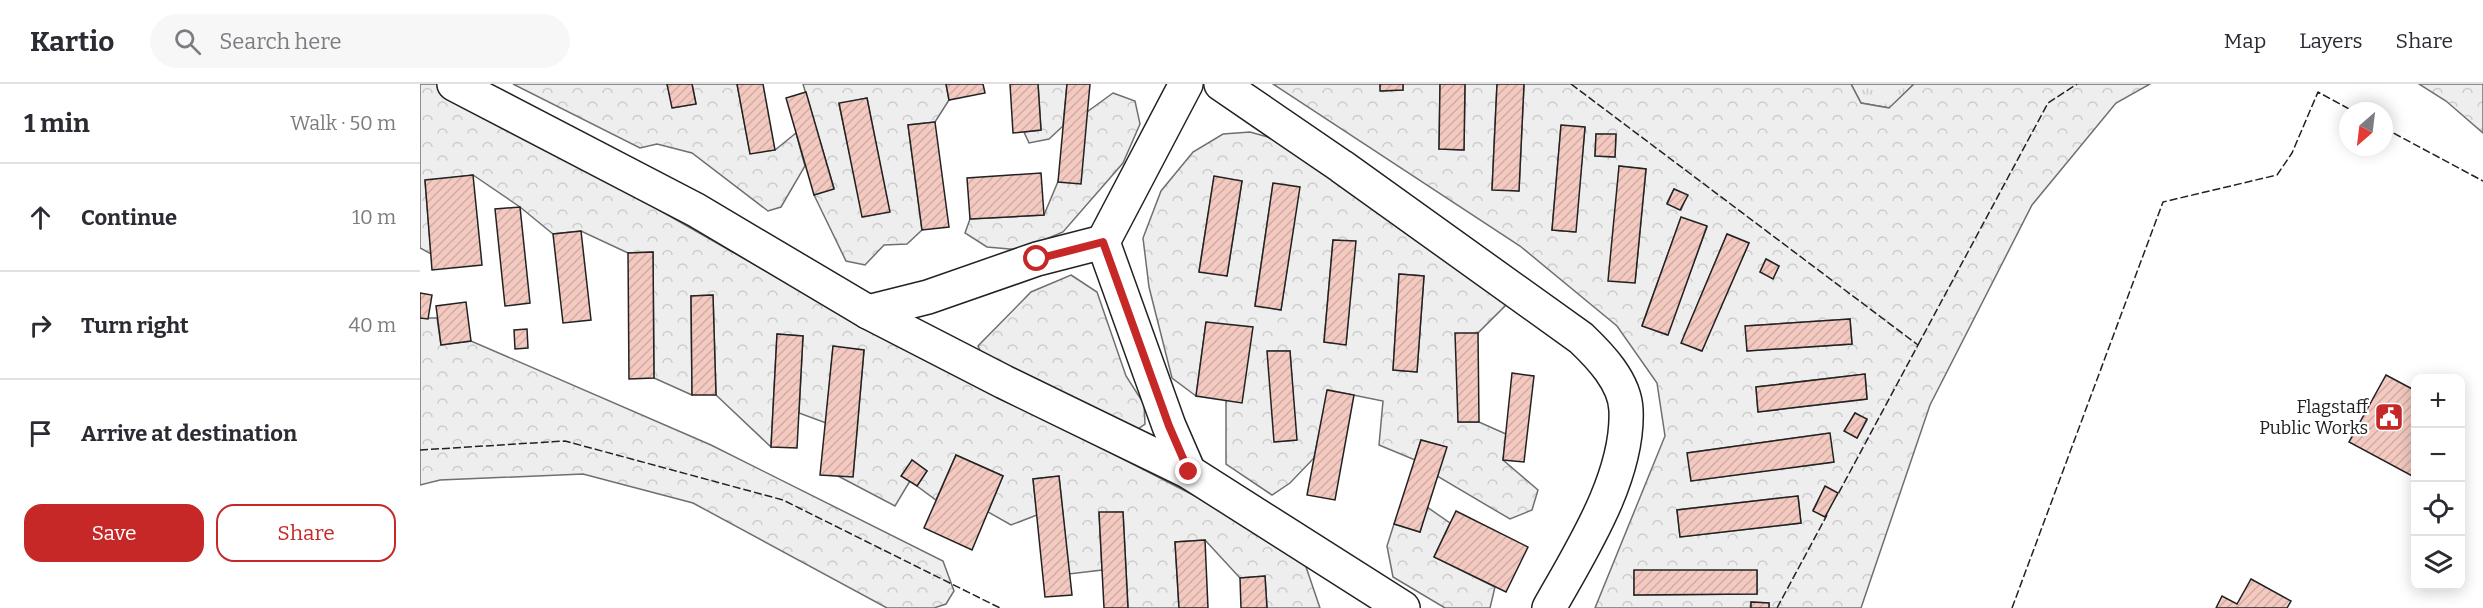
<!DOCTYPE html>
<html lang="en">
<head>
<meta charset="utf-8">
<style>
	body { margin:0; font-family:Bitter,serif; background:#f7f7f7; color:#2b2b33 }
	.controls { position:absolute; right:18px; bottom:18px; display:grid; overflow:hidden; border-radius:12px; box-shadow:0 3px 15px #0003 }
	.controls button { width:54px; height:54px; display:grid; place-items:center; padding:0; border:0; border-bottom:2px solid #e1e1e2; background:#fff; color:#2b2b33; font:30px sans-serif }
	.compass { position:absolute; left:1919px; top:18px; width:54px; height:54px; border-radius:50%; background:#fff; box-shadow:0 3px 15px #0003; rotate:208deg }
	.stop { position:absolute; width:18px; height:18px; margin:-14px; border:4px solid #c62828; border-radius:50%; background:#fff }
	.stop.end { background:#c62828; border-color:#fff; box-shadow:0 2px 6px #0008 }
	.list { margin:0; padding:0; list-style:none }
	h2 { display:flex; justify-content:space-between; align-items:center; height:78px; margin:0; padding:0 24px; font-size:26px }
	h2 small { font-size:20px; font-weight:400; color:#7c7c81 }
	.list li { display:grid; grid-template-columns:39px 1fr auto; gap:18px; align-items:center; box-sizing:border-box; height:108px; padding:0 24px; border-top:2px solid #e1e1e2 }
	.list b { display:block; font-size:22px; white-space:nowrap }
	.list em { font-size:20px; font-style:normal; color:#7c7c81 }
	.actions { display:flex; gap:12px; padding:18px 24px }
	.actions a { flex:1; padding:14px 0; border:2px solid #c62828; border-radius:18px; text-align:center; font-size:21px; color:#c62828 }
	.actions .main { background:#c62828; color:#fff }
	.icon { flex:none; width:33px; height:33px; fill:none; stroke:currentColor; stroke-width:2; stroke-linecap:round; stroke-linejoin:round }
	.map { position:relative; flex:none; width:2063px; height:524px; overflow:hidden }
	header { display:flex; align-items:center; gap:36px; box-sizing:border-box; height:84px; padding:0 30px; background:#fff; border-bottom:2px solid #e1e1e2 }
	header strong { font-size:28px }
	nav { display:flex; gap:33px; margin-inline-start:auto; font-size:21px }
	.search { width:420px; height:54px; background:#f7f7f7; display:flex; align-items:center; gap:15px; box-sizing:border-box; padding:0 21px; border-radius:33px; color:#7c7c81; font-size:22px }
	main { display:flex }
	aside { flex:1; background:#fff }
	.map>svg:first-child { display:block }
	.grass { fill:url(#grass-tufts); stroke:#6f6f6f; stroke-width:1.5 }
	.forest { fill:url(#forest-crowns); stroke:#6f6f6f; stroke-width:1.5; fill-rule:evenodd }
	.building { fill:url(#building-hatch); stroke:#222; stroke-width:1.5 }
	.lines { fill:none; stroke-linecap:round; stroke-linejoin:round }
	.minor-casing { stroke:#222; stroke-width:36 }
	.minor { stroke:#fff; stroke-width:33 }
	.fence { stroke:#222; stroke-width:1.5; stroke-dasharray:8 3; stroke-linecap:butt }
	.route { stroke:#c62828; stroke-width:8 }
	.labels { text-anchor:middle; dominant-baseline:central; stroke-width:4.5; stroke-linejoin:round; paint-order:stroke }
	.poi-label { font-size:18px; fill:#222; stroke:#fff; text-anchor:end }
</style>
</head>
<body>
<header>
<strong>Kartio</strong>
<div class="search"><svg class="icon" aria-label="search" viewBox="0 0 24 24"><circle cx="10" cy="10" r="6"/><path d="M15 15l6 6"/></svg>Search here</div>
<nav><a>Map</a><a>Layers</a><a>Share</a></nav>
</header>
<main>
<aside>
<h2>1 min<small>Walk · 50 m</small></h2>
<ul class="list">
<li><svg class="icon" aria-label="ahead" viewBox="0 0 24 24"><path d="M12 20V5M6 11l6-6 6 6"/></svg><div><b>Continue</b></div><em>10 m</em></li>
<li><svg class="icon" aria-label="right" viewBox="0 0 24 24"><path d="M7 20v-9h11M14 6l5 5-5 5"/></svg><div><b>Turn right</b></div><em>40 m</em></li>
<li><svg class="icon" aria-label="arrive" viewBox="0 0 24 24"><path d="M6 21V4h12l-3 4 3 4H6"/></svg><div><b>Arrive at destination</b></div></li>
</ul>
<div class="actions"><a class="main">Save</a><a>Share</a></div>
</aside>
<div class="map">
<svg width="2063" height="524" viewBox="0 0 2063 524">
	<defs>
		<pattern id="grass-tufts" width="24" height="20" patternUnits="userSpaceOnUse" patternTransform="scale(1.5)"><rect width="24" height="20" fill="#eee"/><path d="M3 7l-1-3M5 7V3M7 7l1-3M15 17l-1-3M17 17v-4M19 17l1-3" fill="none" stroke="#ccc"/></pattern>
		<pattern id="forest-crowns" width="20" height="18" patternUnits="userSpaceOnUse" patternTransform="scale(1.5)"><rect width="20" height="18" fill="#eee"/><path d="M2 6a3 3 0 1 1 6 0M12 15a3 3 0 1 1 6 0" fill="none" stroke="#ccc"/></pattern>
		<pattern id="building-hatch" width="6" height="6" patternUnits="userSpaceOnUse" patternTransform="scale(1.5)"><rect width="6" height="6" fill="#f3c9c0"/><path d="M-1 1l2-2M0 6l6-6M5 7l2-2" fill="none" stroke="#d0aca5"/></pattern>
	</defs>
	<rect width="100%" height="100%" fill="#fff"/>
	<path class="grass" d="M1431,0h63l-24,24 -29,-5z"/>
	<g class="forest">
		<path d="M0,0h18l412,235 349,179 105,63 16,47h-53l-2,-32 -25,2 -35,-38 -30,2 4,66h-51l-5,-96 -24,1 3,57 -33,4 -10,-98 -26,3 4,36 -26,10 -23,-13 15,-36 -47,-21 -20,45 -19,-14 10,-15 -15,-11 -2,21 -15,25 -57,-30h15l11,-126 -31,-3 -7,76 -27,-10 4,-77 -26,-2 -6,113 -55,-52 -3,-100 -22,1 1,99 -38,-17 -1,-126 -25,1 -47,-22 -28,3 -33,-27 -47,-32 -48,6 6,73 -11,-6z"/>
		<path d="M93,0h154l6,24 23,-4 -4,-20h45l13,69 25,-3 21,-17 9,33 -24,41 -13,4 -76,-58 -35,-9 -17,4z"/>
		<path d="M383,0h143l3,16 -14,22 -27,3 14,105 -15,14 -23,1 -19,20 -19,-4 -32,-66 20,-7zM447,14l22,114 -26,5 -24,-113z"/>
		<path d="M618,0h29l-4,42 -14,13 -20,4 -5,-11 17,-2z"/>
		<path d="M853,0h107l1,7 22,-1v-6h37l-1,65 25,1 1,-66h32l-5,105 27,2 5,-107h327l10,19 28,5 25,-24h236l-34,19 -84,102 -102,200 -69,203h-92v-5l-18,-1 -1,6h-155l70,-172 -8,-53 -40,-57 -97,-80zM1141,42l24,2 -10,104 -23,-2zM1176,50l20,1 -1,22 -20,-1zM1199,82l27,3 -11,114zM1254,105l13,6 -6,15 -14,-7zM1261,134l26,9 -40,108 -25,-10zM1307,150l22,9 -48,108 -19,-9zM1346,175l13,7 -6,12 -13,-6zM1430,235l2,25 -105,7 -1,-25zM1445,290l2,25 -109,13 -2,-25zM1435,329l12,7 -10,18 -12,-7zM1409,349l4,29 -142,19 -3,-28zM1405,403l12,6 -12,24 -12,-7zM1378,412l3,27 -121,14 -3,-27zM1214,487h123v23l-123,1z"/>
		<path d="M1999,0h64v49l-37,-32z"/>
		<path d="M693,9l22,8 5,23 -17,39 -60,69 -43,18 -33,-3 -22,-14 5,-14 74,-4 43,-103z"/>
		<path d="M830,48l32,9 224,164 -28,28 -20,89h21l27,12 -3,26 35,30 -6,20 -22,9 -73,-43 9,-29 -25,-7 -6,20 -36,-15 4,-44 -55,-11 -14,68 -24,25 -18,12 -46,-31v-64l-20,-78 -10,74 -24,-18 -23,-91 -6,-49 18,-47 32,-39 30,-18zM794,93l28,4 -15,95 -28,-5zM853,100l26,4 -18,122 -26,-5zM913,156l22,2 -9,102 -22,-2zM979,190l25,2 -7,96 -24,-2zM848,267h22l6,89 -21,2z"/>
		<path d="M651,191l26,17 29,84 18,28 1,20 -10,7 -150,-70 -7,-15 53,-54z"/>
		<path d="M0,234h17l4,27 30,-4 240,104 232,116 11,30 -8,13 -12,4h-47l-194,-105 -110,-29 -143,6 -20,5z"/>
		<path d="M1007,423l23,16 -16,34 61,30 -5,21h-45l-52,-31 -6,-31 7,-22 26,8z"/>
	</g>
	<g class="building">
		<path d="M247,0h25l4,20 -24,4z"/>
		<path d="M317,0h26l12,66 -25,4z"/>
		<path d="M526,0h37l2,9 -36,7z"/>
		<path d="M590,0h28l3,46 -28,3z"/>
		<path d="M647,0h23l-9,100 -23,-2z"/>
		<path d="M960,0h23v6l-23,1z"/>
		<path d="M1020,0h25l-1,66 -25,-1z"/>
		<path d="M1077,0h27l-5,107 -27,-1z"/>
		<path d="M386,8l28,97 -20,6 -28,-97z"/>
		<path d="M447,14l23,114 -28,5 -23,-114z"/>
		<path d="M515,38l14,105 -27,3 -14,-105z"/>
		<path d="M1141,41l24,2 -9,105 -24,-2z"/>
		<path d="M1176,50h20l-1,23 -20,-1z"/>
		<path d="M1199,82l27,3 -11,114 -27,-2z"/>
		<path d="M621,89l3,42 -74,4 -3,-41z"/>
		<path d="M53,91l9,90 -50,5 -7,-90z"/>
		<path d="M794,92l28,5 -15,95 -28,-4z"/>
		<path d="M853,99l27,4 -19,123 -26,-4z"/>
		<path d="M1254,105l14,6 -8,15 -13,-6z"/>
		<path d="M100,123l10,96 -25,3 -10,-97z"/>
		<path d="M1261,133l26,9 -39,109 -26,-9z"/>
		<path d="M161,147l10,89 -28,3 -10,-89z"/>
		<path d="M1307,150l22,9 -47,108 -21,-8z"/>
		<path d="M913,156l23,1 -10,104 -22,-3z"/>
		<path d="M233,168l1,126 -25,1 -1,-126z"/>
		<path d="M1346,175l13,7 -6,13 -13,-7z"/>
		<path d="M979,190l25,2 -7,96 -24,-2z"/>
		<path d="M0,209l12,2 -4,24 -8,-1z"/>
		<path d="M293,211l3,100h-24l-1,-99z"/>
		<path d="M46,218l5,39 -30,4 -5,-39z"/>
		<path d="M1430,235l2,25 -105,7 -2,-25z"/>
		<path d="M786,238l47,5 -11,76 -46,-7z"/>
		<path d="M107,245l1,19 -13,1 -1,-19z"/>
		<path d="M1035,249h23l1,89h-21z"/>
		<path d="M357,250l26,2 -6,112 -26,-1z"/>
		<path d="M413,262l31,4 -11,127 -33,-2z"/>
		<path d="M847,267h23l7,89 -23,2z"/>
		<path d="M1092,289l22,3 -10,86 -21,-2z"/>
		<path d="M1445,290l2,25 -109,13 -2,-25z"/>
		<path d="M1966,291l30,16v87l-67,-36z"/>
		<path d="M907,306l27,5 -19,105 -28,-5z"/>
		<path d="M1435,329l12,6 -10,19 -13,-7z"/>
		<path d="M1410,349l4,29 -143,19 -4,-28z"/>
		<path d="M1001,356l26,7 -27,85 -26,-8z"/>
		<path d="M536,371l47,21 -31,74 -48,-22z"/>
		<path d="M492,376l15,11 -10,15 -16,-10z"/>
		<path d="M639,392l13,119 -27,2 -12,-118z"/>
		<path d="M1405,402l13,7 -13,24 -12,-6z"/>
		<path d="M1378,412l3,27 -121,14 -3,-27z"/>
		<path d="M1036,427l72,36 -22,45 -72,-35z"/>
		<path d="M679,428h24l5,96h-24z"/>
		<path d="M785,456l3,68h-29l-4,-66z"/>
		<path d="M1214,486h123v24l-123,1z"/>
		<path d="M845,492l2,32h-26l-1,-30z"/>
		<path d="M1831,495l40,22 -4,7h-71l6,-12 15,8z"/>
		<path d="M1331,518l18,1v5h-18z"/>
	</g>
	<g class="lines">
		<g class="minor-casing">
			<g id="minor">
				<path d="M34,0l242,126 172,102 136,70 185,90 214,136"/>
				<path d="M766,0l-83,158 66,184 20,46"/>
				<path d="M801,0l120,82 240,172c19,18 44,44 45,72 3,67 -45,141 -77,198"/>
				<path d="M448,228l60,-15 109,-38 66,-17"/>
			</g>
		</g>
		<use href="#minor" class="minor"/>
		<g class="fence">
			<path d="M1151,0l347,261 -81,151"/>
			<path d="M1964,44l99,53"/>
			<path d="M1498,261l130,-242 29,-19"/>
			<path d="M0,366l145,-9 218,59 217,108"/>
			<path d="M1357,524l50,-93"/>
			<path d="M1592,524l151,-406 114,-27 15,-22 26,-61 35,19"/>
		</g>
	</g>
	<g class="lines">
		<path class="route" d="M617,175l66,-17 66,184 20,46"/>
	</g>
	<defs>
		<g id="civic-square" transform="scale(1.5)"><rect x="-9" y="-9" width="18" height="18" rx="4" fill="#c62828" stroke="#fff"/><path d="M-.6-6.5H3V-4.5H.6V-3L4-1V1h2V6H-6V1h2V-1L-.6-3ZM-1.2 2.5V6h2.4V2.5Z" fill="#fff"/></g>
	</defs>
	<g fill-rule="evenodd">
		<use href="#civic-square" x="1969" y="333"/>
	</g>
	<g class="labels">
		<g class="poi-label">
			<text x="1948" y="323">Flagstaff<tspan x="1948" dy="21">Public Works</tspan></text>
		</g>
	</g>
</svg>
<div class="controls">
<button>+</button>
<button>−</button>
<button><svg class="icon" aria-label="locate" viewBox="0 0 24 24"><circle cx="12" cy="12" r="6"/><path d="M12 2v4M12 18v4M2 12h4M18 12h4"/></svg></button>
<button><svg class="icon" aria-label="layers" viewBox="0 0 24 24"><path d="M12 4l9 5-9 5-9-5zM3 14l9 5 9-5"/></svg></button>
</div>
<svg class="compass" viewBox="-18 -18 36 36"><path d="M0-13l5 13h-10z" fill="#e53935"/><path d="M0 13l5-13h-10z" fill="#7c7c81"/></svg>
<div class="stop" style="left:617px;top:175px"></div>
<div class="stop end" style="left:769px;top:388px"></div>
</div>
</main>
</body>
</html>
